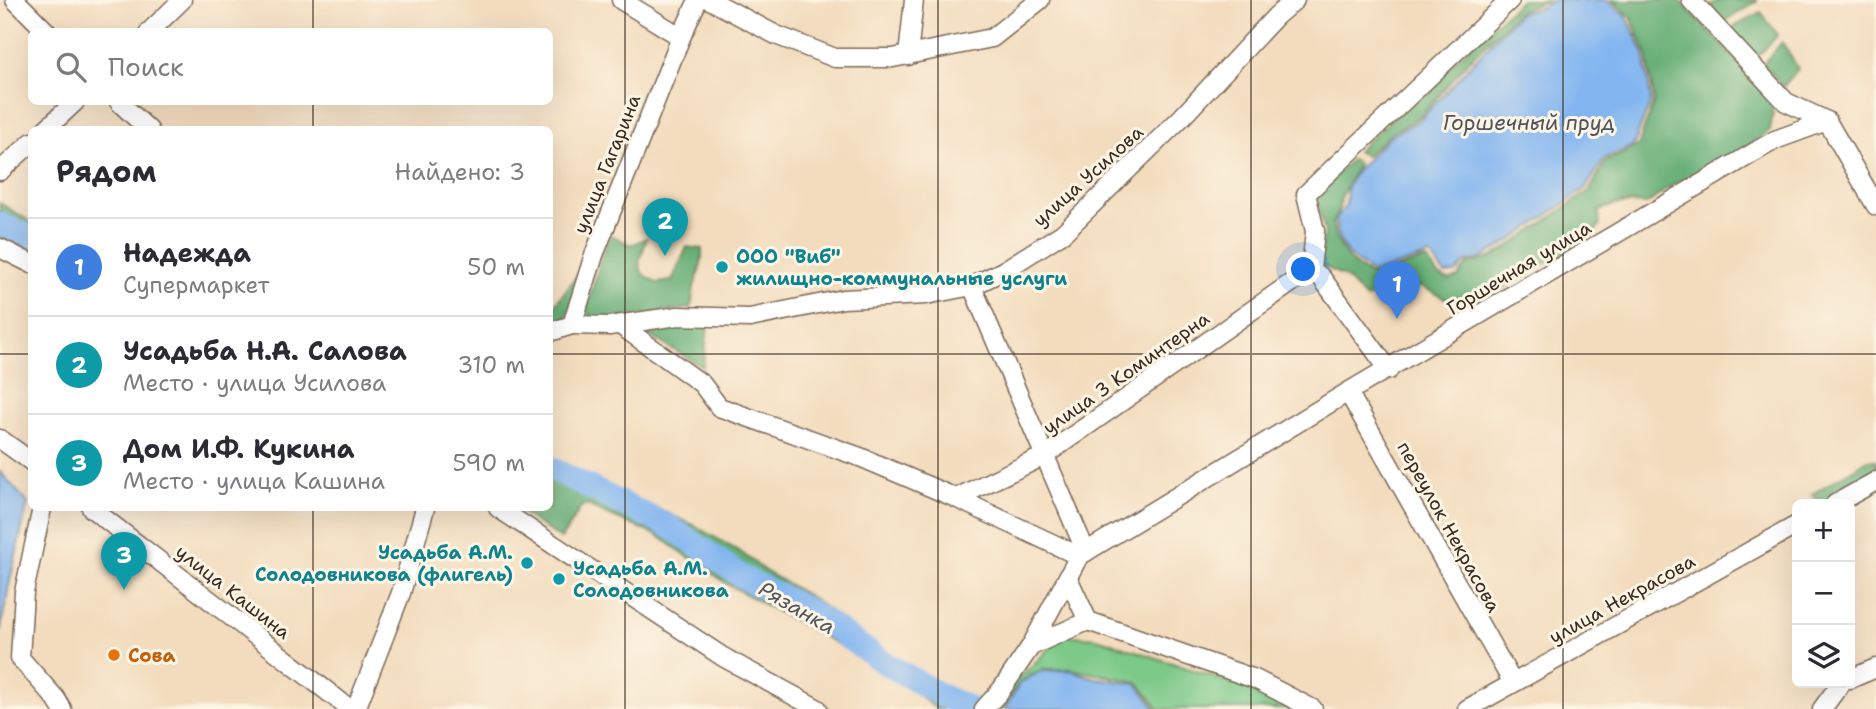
<!DOCTYPE html>
<html lang="ru">
<head>
<meta charset="utf-8">
<style>
	body { margin:0; font-family:"Shantell Sans",sans-serif; background:#f2f2f3; color:#2b2b33 }
	.controls { position:absolute; right:21px; bottom:21px; display:grid; overflow:hidden; border-radius:10px; box-shadow:0 7px 28px #0002 }
	.controls button { width:63px; height:63px; display:grid; place-items:center; padding:0; border:0; border-bottom:2px solid #e1e1e2; background:#fff; color:#2b2b33; font:35px sans-serif }
	.you { position:absolute; left:1304px; top:270px; width:24px; height:24px; margin:-18px; border:5px solid #fff; border-radius:50%; background:#1a73e8; box-shadow:0 0 0 10px #1a73e833 }
	.badge { display:grid; place-items:center; width:46px; height:46px; border-radius:50%; background:#db2777; color:#fff; font-size:23px; font-weight:700 }
	.pin { position:absolute; translate:-50% -58px; filter:drop-shadow(0 2px 4px #0008) }
	.pin::after { content:''; position:absolute; top:37px; width:24px; height:21px; background:inherit; clip-path:polygon(0 0,100% 0,50% 100%) }
	.list { margin:0; padding:0; list-style:none }
	h2 { display:flex; justify-content:space-between; align-items:center; height:91px; margin:0; padding:0 28px; font-size:30px }
	h2 small { font-size:23px; font-weight:400; color:#7c7c81 }
	.list li { display:grid; grid-template-columns:46px 1fr auto; gap:21px; align-items:center; box-sizing:border-box; height:98px; padding:0 28px; border-top:2px solid #e1e1e2 }
	.list b { display:block; font-size:26px; white-space:nowrap }
	.list p { margin:0; font-size:23px; white-space:nowrap; color:#7c7c81 }
	.list em { font-size:23px; font-style:normal; color:#7c7c81 }
	.icon { flex:none; width:38px; height:38px; fill:none; stroke:currentColor; stroke-width:2; stroke-linecap:round; stroke-linejoin:round }
	.map { position:relative; flex:none; width:1876px; height:709px; overflow:hidden }
	.search { position:absolute; background:#fff; box-shadow:0 7px 28px #0002; left:28px; top:28px; width:525px; height:77px; display:flex; align-items:center; gap:18px; box-sizing:border-box; padding:0 24px; border-radius:10px; color:#7c7c81; font-size:26px }
	.panel { position:absolute; background:#fff; box-shadow:0 7px 28px #0002; left:28px; top:126px; width:525px; height:385px; border-radius:10px }
	.map>svg:first-child { display:block }
	.green { fill:#7cc988; stroke:#5c7a53; stroke-width:2 }
	.forest { fill:#65ad74; stroke:#506c49; stroke-width:2 }
	.water { fill:#83b6f0; stroke:#5f7087; stroke-width:2 }
	.lines { fill:none; stroke-linecap:round; stroke-linejoin:round }
	.river { stroke:#83b6f0; stroke-width:24 }
	.minor-casing { stroke:#7b6856; stroke-width:21 }
	.minor { stroke:#fff; stroke-width:18 }
	.grid { fill:none; stroke:#3b2a1e; stroke-width:2; stroke-opacity:0.55 }
	.culture-dot { fill:#0f9aa8; stroke:#fcf5e5; stroke-width:2.5 }
	.food-dot { fill:#e8710a; stroke:#fcf5e5; stroke-width:2.5 }
	.labels { text-anchor:middle; dominant-baseline:central; stroke-width:6; stroke-linejoin:round; paint-order:stroke }
	.street-label { font-size:19px; fill:#3b2a1e; stroke:#fcf5e5 }
	.culture-label { font-size:19px; font-weight:bold; fill:#0d838f; stroke:#fcf5e5; text-anchor:start }
	.food-label { font-size:19px; font-weight:bold; fill:#c56008; stroke:#fcf5e5; text-anchor:start }
	.water-label { font-size:21px; font-style:italic; fill:#51545d; stroke:#fcf5e5 }
</style>
</head>
<body>
<div class="map">
<svg width="1876" height="709" viewBox="0 0 1876 709">
	<rect width="100%" height="100%" fill="#fcf5e5"/>
	<filter id="ink" filterUnits="userSpaceOnUse"><feTurbulence type="fractalNoise" baseFrequency=".0143" numOctaves="2"/><feDisplacementMap in="SourceGraphic" scale="14" xChannelSelector="R" yChannelSelector="G"/><feConvolveMatrix kernelMatrix="1 2 1 2 8 2 1 2 1" color-interpolation-filters="sRGB"/></filter>
	<filter id="wash" filterUnits="userSpaceOnUse"><feTurbulence type="fractalNoise" baseFrequency=".00686" numOctaves="4" result="noise"/><feDisplacementMap in="SourceGraphic" scale="28" xChannelSelector="R" yChannelSelector="G"/><feGaussianBlur stdDeviation="1.57" result="paint"/><feColorMatrix in="noise" values="0 0 0 0 0 0 0 0 0 0 0 0 0 0 0 0 0 1.4 0 .05"/><feComposite in="paint" operator="in"/></filter>
	<g filter="url(#wash)">
		<rect width="100%" height="100%" fill="#f3dcbd"/>
		<path class="green" d="M1063,635l34,3 180,60 21,11h-139l-21,-27 -67,-13h-28l-25,14 -16,26h-8l17,-26 17,-13z"/>
		<g class="forest">
			<path d="M1521,0h28l-29,11 -51,49 -48,56 -32,19 -23,21 -9,-5z"/>
			<path d="M1611,0h68l90,95 4,18 -3,17 -27,20 -72,36 -24,18c-18,-2 -32,-1 -48,7l1,13 -11,18 -29,13 -70,41 -29,10 -39,-19 -31,-1 -25,13 -21,-22 -26,-13 6,-32 -10,-36 37,-37 6,5 -16,31 -4,18 -6,10c6,24 17,44 42,53l52,-17 12,16 11,5 9,-3 9,-13 23,-6 29,-18 70,-49 17,-30 32,-15 16,-45 -7,-46 -16,-38z"/>
			<path d="M1720,0h37v1l-33,21 -15,-16z"/>
			<path d="M1761,12l17,23 -21,22 -27,-28z"/>
			<path d="M1782,42l16,27 -15,18 -20,-23z"/>
			<path d="M0,203l31,19v35l-31,-16z"/>
			<path d="M611,235l20,10 16,-7 -8,24 3,11 15,10 15,-2 15,-34 15,2c1,14 -3,22 -7,35 -3,8 -1,16 -5,24l-89,12 -8,-1 -7,-9 16,-55z"/>
			<path d="M578,274l4,3 -16,42 -16,4v-12z"/>
			<path d="M631,325h77l-5,42z"/>
			<path d="M1868,460h8v16l-48,28h-7l-9,-10z"/>
			<path d="M550,472l17,7 39,23 24,-3 8,1 55,25 49,28 23,18 47,27 95,70 72,34 -3,7h-39l-25,-19 -80,-49 -103,-56 -72,-50 -52,-21 -15,-8h-8l-21,33 -46,-31h35z"/>
		</g>
		<g class="water">
			<path d="M1554,0h52l21,17 17,37 7,47 -18,45 -28,12 -20,31 -70,49 -35,21 -15,3 -9,11 -11,1 -15,-19 -57,18c-24,-15 -32,-22 -38,-51l11,-17 1,-18 10,-17 31,-32 33,-19 97,-105 24,-7z"/>
			<path d="M0,472l28,31 -18,77 -10,53z"/>
			<path d="M1070,670l25,8 42,6 19,25h-151l15,-26 21,-12z"/>
		</g>
		<g class="lines">
			<g class="river">
				<path d="M0,224l32,13"/>
				<path d="M550,468l122,60 72,50 64,32 74,51 58,34 31,14"/>
			</g>
		</g>
	</g>
	<g filter="url(#ink)">
		<g class="lines">
			<g class="minor-casing">
				<g id="minor">
					<path d="M15,0l32,32"/>
					<path d="M621,0l60,37"/>
					<path d="M710,0l66,35 59,23h58l99,-20 48,-38"/>
					<path d="M1691,0l95,102 41,19 49,85"/>
					<path d="M149,32l33,-32"/>
					<path d="M908,56l6,-56"/>
					<path d="M119,102l30,28"/>
					<path d="M45,130l30,-28"/>
					<path d="M0,171l32,-29"/>
					<path d="M0,248l32,16"/>
					<path d="M1311,269l4,-38 -9,-37 204,-194"/>
					<path d="M972,286l114,266"/>
					<path d="M572,325l37,1 69,-10 72,2 93,-19 83,-4 46,-9 31,-15 60,-38 119,-116 94,-101 19,-16"/>
					<path d="M620,325l82,59 17,23 141,50 96,41 123,58"/>
					<path d="M550,332l22,-7 22,-70 87,-218 17,-37"/>
					<path d="M1348,392l165,291"/>
					<path d="M0,439l32,23"/>
					<path d="M956,498l88,-42 267,-187 10,8 68,93"/>
					<path d="M1835,504l41,-23"/>
					<path d="M42,508l-18,84 -4,66 36,41 6,10"/>
					<path d="M91,508l259,201"/>
					<path d="M498,508l225,149 95,52"/>
					<path d="M1068,578l20,43"/>
					<path d="M1088,621l167,58 58,30"/>
					<path d="M1031,646l57,-25"/>
					<path d="M1850,679l26,-11"/>
					<path d="M356,709l45,-116 24,-85"/>
					<path d="M984,709l17,-19 30,-44 48,-90 269,-164 427,-252 52,-19"/>
					<path d="M1467,709l330,-184"/>
					<path d="M1822,709l19,-26"/>
				</g>
			</g>
			<use href="#minor" class="minor"/>
		</g>
	</g>
	<path class="grid" d="M313,0v32M625,0v709M938,0v709M1251,0v709M1563,0v709M313,102v28M0,354h32M550,354h1326M313,508v201"/>
	<g class="culture-dot">
		<circle cx="722" cy="267" r="7"/>
		<circle cx="527" cy="563" r="7"/>
		<circle cx="559" cy="579" r="7"/>
	</g>
	<circle class="food-dot" cx="114" cy="655" r="7"/>
	<g class="labels">
		<g class="street-label">
			<text transform="translate(607 164) rotate(-68)">улица Гагарина</text>
			<text transform="translate(1088 176) rotate(-42)">улица Усилова</text>
			<text transform="translate(1519 268) rotate(-31)">Горшечная улица</text>
			<text transform="translate(1126 373) rotate(-35)">улица 3 Коминтерна</text>
			<text transform="translate(1449 527) rotate(61)">переулок Некрасова</text>
			<text transform="translate(233 592) rotate(38)">улица Кашина</text>
			<text transform="translate(1622 599) rotate(-29)">улица Некрасова</text>
		</g>
		<g class="culture-label">
			<text x="736" y="256">ООО "Виб"<tspan x="736" dy="22">жилищно-коммунальные услуги</tspan></text>
			<text x="513" y="552" text-anchor="end">Усадьба А.М.<tspan x="513" dy="22">Солодовникова (флигель)</tspan></text>
			<text x="573" y="568">Усадьба А.М.<tspan x="573" dy="22">Солодовникова</tspan></text>
		</g>
		<g class="food-label">
			<text x="128" y="655">Сова</text>
		</g>
		<g class="water-label">
			<text x="1529" y="123">Горшечный пруд</text>
			<text transform="translate(797 608) rotate(30)">Рязанка</text>
		</g>
	</g>
</svg>
<div class="controls">
<button>+</button>
<button>−</button>
<button><svg class="icon" aria-label="layers" viewBox="0 0 24 24"><path d="M12 4l9 5-9 5-9-5zM3 14l9 5 9-5"/></svg></button>
</div>
<div class="you"></div>
<div class="pin badge" style="left:1397px;top:319px;background:#3f7fe0">1</div>
<div class="pin badge" style="left:665px;top:256px;background:#0f9aa8">2</div>
<div class="pin badge" style="left:124px;top:590px;background:#0f9aa8">3</div>
<div class="search"><svg class="icon" aria-label="search" viewBox="0 0 24 24"><circle cx="10" cy="10" r="6"/><path d="M15 15l6 6"/></svg>Поиск</div>
<section class="panel">
<h2>Рядом<small>Найдено: 3</small></h2>
<ul class="list">
<li><span class="badge" style="background:#3f7fe0">1</span><div><b>Надежда</b><p>Супермаркет</p></div><em>50 m</em></li>
<li><span class="badge" style="background:#0f9aa8">2</span><div><b>Усадьба Н.А. Салова</b><p>Место · улица Усилова</p></div><em>310 m</em></li>
<li><span class="badge" style="background:#0f9aa8">3</span><div><b>Дом И.Ф. Кукина</b><p>Место · улица Кашина</p></div><em>590 m</em></li>
</ul>
</section>
</div>
</body>
</html>
